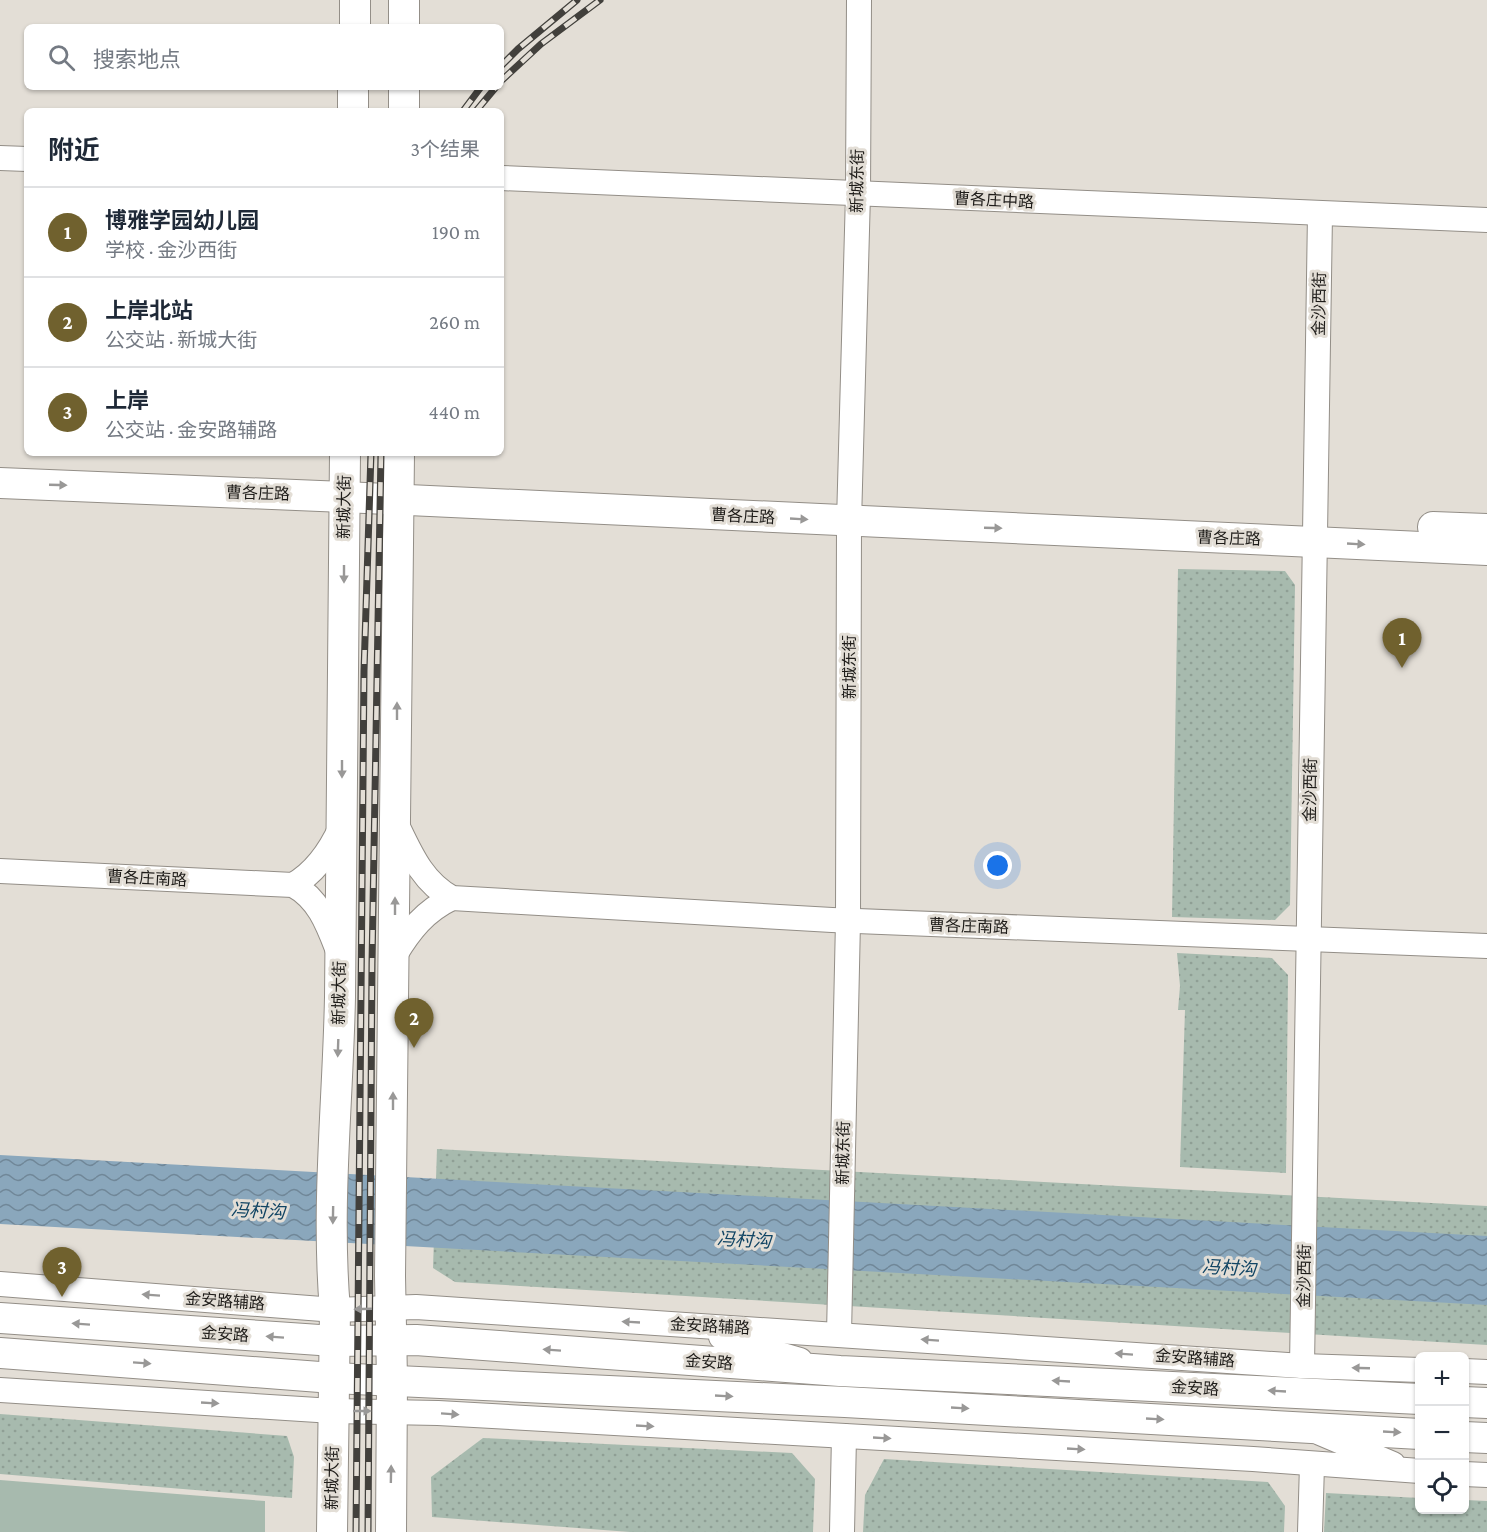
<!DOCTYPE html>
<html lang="zh">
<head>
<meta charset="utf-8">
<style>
	body { margin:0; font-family:"Crimson Pro","Noto Sans SC",serif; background:#f6f6f7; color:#1f2937 }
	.controls { position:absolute; right:18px; bottom:18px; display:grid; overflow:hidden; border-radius:9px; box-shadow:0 2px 4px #0004 }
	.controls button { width:54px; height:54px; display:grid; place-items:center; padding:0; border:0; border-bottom:2px solid #e0e1e3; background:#fff; color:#1f2937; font:30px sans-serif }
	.you { position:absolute; left:998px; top:866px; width:21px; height:21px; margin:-15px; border:4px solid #fff; border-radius:50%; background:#1a73e8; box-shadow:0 0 0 9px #1a73e833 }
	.badge { display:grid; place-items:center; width:39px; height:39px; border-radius:50%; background:#70612e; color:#fff; font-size:20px; font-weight:700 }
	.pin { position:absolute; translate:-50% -50px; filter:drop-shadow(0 2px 3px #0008) }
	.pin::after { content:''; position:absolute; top:32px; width:21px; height:18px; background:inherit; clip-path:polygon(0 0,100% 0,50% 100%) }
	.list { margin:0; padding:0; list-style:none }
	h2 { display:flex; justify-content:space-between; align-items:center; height:78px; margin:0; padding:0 24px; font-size:26px }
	h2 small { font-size:20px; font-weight:400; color:#747a83 }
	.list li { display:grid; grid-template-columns:39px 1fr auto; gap:18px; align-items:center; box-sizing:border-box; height:90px; padding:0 24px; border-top:2px solid #e0e1e3 }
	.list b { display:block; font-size:22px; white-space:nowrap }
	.list p { margin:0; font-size:20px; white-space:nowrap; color:#747a83 }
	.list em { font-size:20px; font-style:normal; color:#747a83 }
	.icon { flex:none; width:33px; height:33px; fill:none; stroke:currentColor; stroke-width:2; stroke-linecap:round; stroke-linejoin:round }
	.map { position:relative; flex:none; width:1487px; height:1532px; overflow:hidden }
	.search { position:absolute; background:#fff; box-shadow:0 2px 4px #0004; left:24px; top:24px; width:480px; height:66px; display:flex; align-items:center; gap:15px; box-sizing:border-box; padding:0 21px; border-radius:9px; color:#747a83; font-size:22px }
	.panel { position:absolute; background:#fff; box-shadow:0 2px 4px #0004; left:24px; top:108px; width:480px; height:348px; border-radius:9px }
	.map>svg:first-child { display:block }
	.green { fill:#a7baae }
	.park { fill:url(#park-dots) }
	.water { fill:url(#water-waves) }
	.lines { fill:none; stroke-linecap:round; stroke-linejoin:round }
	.minor-casing { stroke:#938e87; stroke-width:26 }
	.major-casing { stroke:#938e87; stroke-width:32 }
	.minor { stroke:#fff; stroke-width:24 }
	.major { stroke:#fff; stroke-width:30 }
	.rail-casing { stroke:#42403c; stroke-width:7 }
	.rail { stroke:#e3ded6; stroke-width:4.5; stroke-dasharray:14; stroke-linecap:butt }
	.oneway { fill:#999897 }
	.labels { text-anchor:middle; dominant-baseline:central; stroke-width:6; stroke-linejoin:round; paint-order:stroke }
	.street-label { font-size:16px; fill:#1d1b18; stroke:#e3ded6 }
	.water-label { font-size:18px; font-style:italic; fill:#104463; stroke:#e3ded6 }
</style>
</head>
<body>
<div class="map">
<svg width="1487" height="1532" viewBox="0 0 1487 1532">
	<defs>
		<pattern id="park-dots" width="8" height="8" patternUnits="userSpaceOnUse" patternTransform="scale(1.5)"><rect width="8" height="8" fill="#a7baae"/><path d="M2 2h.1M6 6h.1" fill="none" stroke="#8f9f95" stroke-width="1.8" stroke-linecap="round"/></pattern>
		<pattern id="water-waves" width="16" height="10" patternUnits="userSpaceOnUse" patternTransform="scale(1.5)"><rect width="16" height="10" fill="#8aa7bc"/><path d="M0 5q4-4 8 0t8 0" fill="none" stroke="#708798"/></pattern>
	</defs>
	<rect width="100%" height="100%" fill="#e3ded6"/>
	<path class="green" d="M0,1480l265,21v31h-265z"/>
	<g class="park">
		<path d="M1178,569l107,2 10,14 -5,320 -15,15 -103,-3z"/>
		<path d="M1177,953l95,5 16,17 -2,198 -106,-6 5,-157h-7l2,-24z"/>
		<path d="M437,1149l1050,57v139l-1032,-63 -22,-14z"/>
		<path d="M0,1414l287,22 7,21 -2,41 -292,-24z"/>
		<path d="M483,1438l309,15 23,26 -2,53h-183l-198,-15 -1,-40z"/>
		<path d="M884,1459l384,23 17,24 -1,26h-421l2,-37z"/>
		<path d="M1326,1493l93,5 1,12h44l1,-10 22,1v31h-163z"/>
	</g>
	<path class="water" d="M0,1155l1487,81v69l-1487,-81z"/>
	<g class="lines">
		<g class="minor-casing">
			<g id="minor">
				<path d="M0,158l27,1"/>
				<path d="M501,178l986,42"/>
				<path d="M396,823c14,29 26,59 56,75l380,22 655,26"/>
				<path d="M0,871l293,14c26,14 35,40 45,66"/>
				<path d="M293,885c23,-13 37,-34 48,-58"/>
				<path d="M395,955c15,-25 30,-44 57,-57"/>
				<path d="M0,1284l335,26 81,-3 886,59 118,4"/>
				<path d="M839,1334l9,-413 1,-399 9,-328 1,-194"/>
				<path d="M721,1337l79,23"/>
				<path d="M1302,1366l18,-1152"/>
				<path d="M1464,1371l23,1"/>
				<path d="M0,1390l333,21 105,2 815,46 167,12"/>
				<path d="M1320,1433l73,31"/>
				<path d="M1464,1474l23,1"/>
				<path d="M842,1532l2,-96"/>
				<path d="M1310,1532l2,-67"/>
			</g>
		</g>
		<g class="major-casing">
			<g id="major">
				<path d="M355,27v-27"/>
				<path d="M404,27v-27"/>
				<path d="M353,111v-24"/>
				<path d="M404,111v-24"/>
				<path d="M0,483l344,14 1143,53"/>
				<path d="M1433,527l54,2"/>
				<path d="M0,1318l334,23 82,-1 424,31 580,28"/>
				<path d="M0,1353l333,25 512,24 575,32"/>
				<path d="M1464,1402l23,1"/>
				<path d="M1464,1437l23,1"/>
				<path d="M332,1532l3,-222c-9,-104 3,-209 5,-313 3,-181 2,-363 5,-544"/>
				<path d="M391,1532l1,-152 -2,-104 9,-823"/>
			</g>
		</g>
		<use href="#minor" class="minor"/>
		<use href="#major" class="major"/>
		<g class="rail-casing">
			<g id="rail">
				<path d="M501,66l17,-17 59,-49"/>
				<path d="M501,81l40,-37 59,-44"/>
				<path d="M463,111l18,-24"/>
				<path d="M476,111l20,-24"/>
				<path d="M356,1532l8,-861 7,-218"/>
				<path d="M368,1532l4,-568 9,-511"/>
			</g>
		</g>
		<use href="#rail" class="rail"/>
	</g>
	<defs><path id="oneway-solid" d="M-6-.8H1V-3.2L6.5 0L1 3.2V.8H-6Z" transform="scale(1.5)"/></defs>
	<g class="oneway">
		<use href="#oneway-solid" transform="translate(58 485) rotate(2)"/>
		<use href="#oneway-solid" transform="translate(799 519) rotate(3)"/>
		<use href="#oneway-solid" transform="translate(993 528) rotate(2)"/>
		<use href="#oneway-solid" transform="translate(1356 544) rotate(3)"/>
		<use href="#oneway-solid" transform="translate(344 574) rotate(90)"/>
		<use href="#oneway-solid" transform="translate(397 711) rotate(-90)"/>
		<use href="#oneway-solid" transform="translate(342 769) rotate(90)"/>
		<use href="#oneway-solid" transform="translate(395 906) rotate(-90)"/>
		<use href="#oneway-solid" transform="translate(338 1048) rotate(92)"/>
		<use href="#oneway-solid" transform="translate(393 1101) rotate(-90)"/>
		<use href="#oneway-solid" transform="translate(333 1215) rotate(91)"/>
		<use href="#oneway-solid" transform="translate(151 1295) rotate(-176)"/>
		<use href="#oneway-solid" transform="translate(363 1309) rotate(178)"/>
		<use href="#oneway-solid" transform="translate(631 1322) rotate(-177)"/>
		<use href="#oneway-solid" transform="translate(81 1324) rotate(-176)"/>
		<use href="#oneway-solid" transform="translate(275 1337) rotate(-176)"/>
		<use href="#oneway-solid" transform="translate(930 1340) rotate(-176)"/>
		<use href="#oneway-solid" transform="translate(552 1350) rotate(-176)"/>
		<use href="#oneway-solid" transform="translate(1124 1354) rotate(-176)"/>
		<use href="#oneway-solid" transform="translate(142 1363) rotate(4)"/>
		<use href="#oneway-solid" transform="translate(1361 1368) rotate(-178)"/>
		<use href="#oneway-solid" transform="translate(1061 1381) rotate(-177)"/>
		<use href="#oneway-solid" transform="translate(1277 1391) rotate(-177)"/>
		<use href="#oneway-solid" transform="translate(724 1396) rotate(3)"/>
		<use href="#oneway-solid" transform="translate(210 1403) rotate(3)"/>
		<use href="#oneway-solid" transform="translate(960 1408) rotate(3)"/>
		<use href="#oneway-solid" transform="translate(362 1411)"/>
		<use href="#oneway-solid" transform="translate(450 1414) rotate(4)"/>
		<use href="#oneway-solid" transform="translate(1155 1419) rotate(3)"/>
		<use href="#oneway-solid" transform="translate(645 1426) rotate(3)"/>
		<use href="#oneway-solid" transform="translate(1392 1432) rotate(3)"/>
		<use href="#oneway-solid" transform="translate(882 1438) rotate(3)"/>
		<use href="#oneway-solid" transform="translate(1076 1449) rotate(3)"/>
		<use href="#oneway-solid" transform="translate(391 1474) rotate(-89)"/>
	</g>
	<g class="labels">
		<g class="street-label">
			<text transform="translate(857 181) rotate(-89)">新城东街</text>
			<text transform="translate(994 200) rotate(3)">曹各庄中路</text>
			<text transform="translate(1319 304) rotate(-89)">金沙西街</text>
			<text transform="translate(258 493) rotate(2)">曹各庄路</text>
			<text transform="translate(344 507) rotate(-89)">新城大街</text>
			<text transform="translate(743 516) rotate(3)">曹各庄路</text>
			<text transform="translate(1229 538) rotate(2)">曹各庄路</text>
			<text transform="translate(849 667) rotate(-90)">新城东街</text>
			<text transform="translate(1310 790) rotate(-89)">金沙西街</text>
			<text transform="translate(147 878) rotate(3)">曹各庄南路</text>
			<text transform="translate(969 926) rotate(2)">曹各庄南路</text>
			<text transform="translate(339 993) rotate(-89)">新城大街</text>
			<text transform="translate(843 1153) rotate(-89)">新城东街</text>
			<text transform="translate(1304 1276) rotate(-89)">金沙西街</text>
			<text transform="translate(225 1301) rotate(4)">金安路辅路</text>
			<text transform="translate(710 1326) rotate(3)">金安路辅路</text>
			<text transform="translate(225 1334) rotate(4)">金安路</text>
			<text transform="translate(1195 1358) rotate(4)">金安路辅路</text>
			<text transform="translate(709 1362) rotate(4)">金安路</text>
			<text transform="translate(1195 1388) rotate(3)">金安路</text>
			<text transform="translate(332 1478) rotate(-89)">新城大街</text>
		</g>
		<g class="water-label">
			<text transform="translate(258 1211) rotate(3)">冯村沟</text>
			<text transform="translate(744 1240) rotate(3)">冯村沟</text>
			<text transform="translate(1229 1268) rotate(3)">冯村沟</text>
		</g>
	</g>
</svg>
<div class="controls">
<button>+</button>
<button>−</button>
<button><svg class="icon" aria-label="locate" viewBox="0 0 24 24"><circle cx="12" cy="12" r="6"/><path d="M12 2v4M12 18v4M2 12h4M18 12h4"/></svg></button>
</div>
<div class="you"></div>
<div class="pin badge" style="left:1402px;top:668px">1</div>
<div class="pin badge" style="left:414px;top:1048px">2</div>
<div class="pin badge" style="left:62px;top:1297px">3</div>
<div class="search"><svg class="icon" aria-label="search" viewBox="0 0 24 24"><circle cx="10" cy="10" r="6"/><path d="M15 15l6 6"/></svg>搜索地点</div>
<section class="panel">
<h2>附近<small>3个结果</small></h2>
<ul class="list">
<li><span class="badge">1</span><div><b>博雅学园幼儿园</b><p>学校 · 金沙西街</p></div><em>190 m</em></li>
<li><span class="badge">2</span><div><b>上岸北站</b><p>公交站 · 新城大街</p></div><em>260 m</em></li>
<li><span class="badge">3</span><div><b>上岸</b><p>公交站 · 金安路辅路</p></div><em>440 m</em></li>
</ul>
</section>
</div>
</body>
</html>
